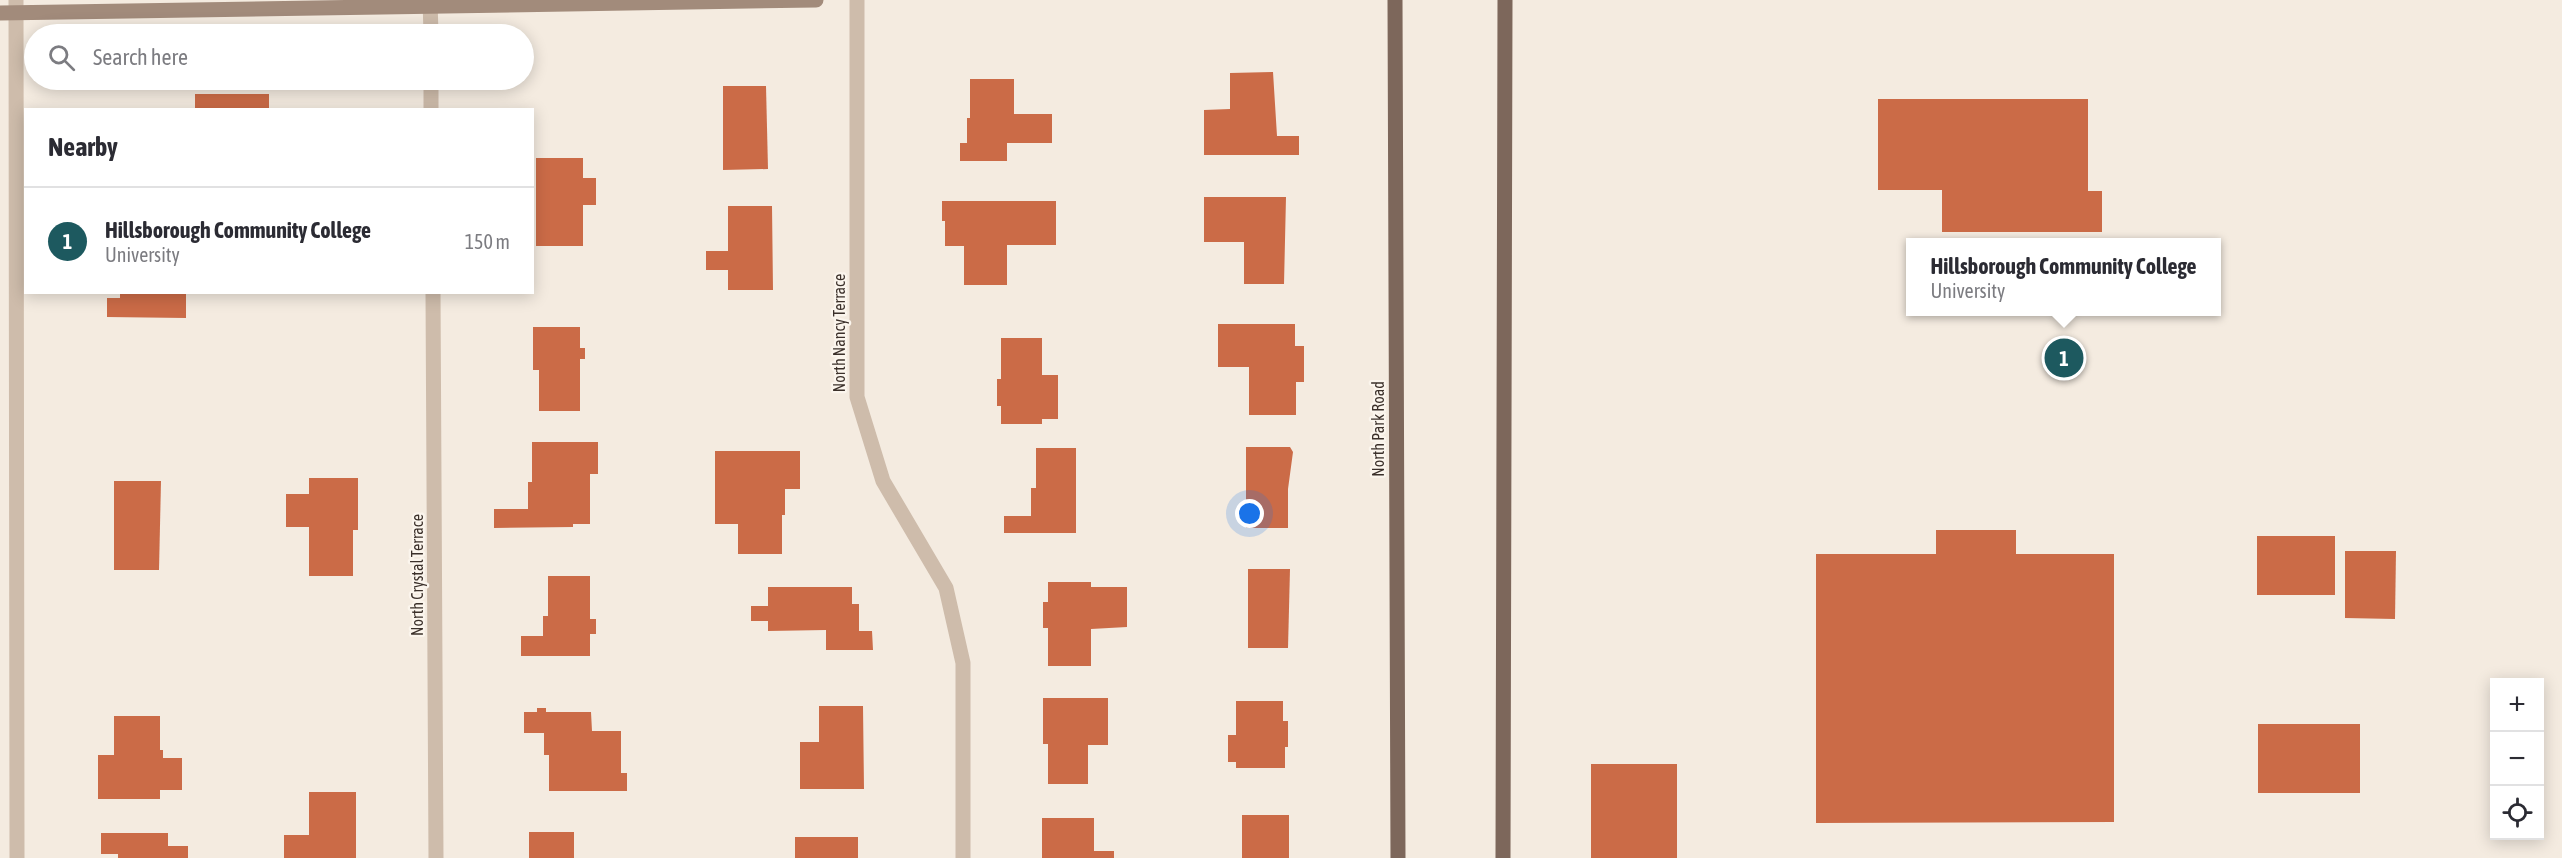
<!DOCTYPE html>
<html lang="en">
<head>
<meta charset="utf-8">
<style>
	body { margin:0; font-family:"Asap Condensed",sans-serif; background:#f7f7f7; color:#2b2b33 }
	.controls { position:absolute; right:18px; bottom:18px; display:grid; overflow:hidden; border-radius:0px; box-shadow:0 3px 15px #0003 }
	.controls button { width:54px; height:54px; display:grid; place-items:center; padding:0; border:0; border-bottom:2px solid #e1e1e2; background:#fff; color:#2b2b33; font:30px sans-serif }
	.you { position:absolute; left:1250px; top:514px; width:21px; height:21px; margin:-15px; border:4px solid #fff; border-radius:50%; background:#1a73e8; box-shadow:0 0 0 9px #1a73e833 }
	.badge { display:grid; place-items:center; width:39px; height:39px; border-radius:50%; background:#1d595f; color:#fff; font-size:20px; font-weight:700 }
	.pin { position:absolute; translate:-50% -50%; border:3px solid #fff; box-shadow:0 2px 6px #0006 }
	.popup { position:absolute; left:1906px; top:238px; width:315px; height:78px; box-sizing:border-box; display:grid; place-content:center; border-radius:0px; background:#fff; filter:drop-shadow(0 2px 4px #0005); font-size:20px; white-space:nowrap; color:#7c7c81 }
	.popup b { font-size:22px; color:#2b2b33 }
	.popup::after { content:''; position:absolute; left:50%; top:100%; margin-left:-12px; border:12px solid transparent; border-top-color:#fff }
	.list { margin:0; padding:0; list-style:none }
	h2 { display:flex; justify-content:space-between; align-items:center; height:78px; margin:0; padding:0 24px; font-size:26px }
	h2 small { font-size:20px; font-weight:400; color:#7c7c81 }
	.list li { display:grid; grid-template-columns:39px 1fr auto; gap:18px; align-items:center; box-sizing:border-box; height:108px; padding:0 24px; border-top:2px solid #e1e1e2 }
	.list b { display:block; font-size:22px; white-space:nowrap }
	.list p { margin:0; font-size:20px; white-space:nowrap; color:#7c7c81 }
	.list em { font-size:20px; font-style:normal; color:#7c7c81 }
	.icon { flex:none; width:33px; height:33px; fill:none; stroke:currentColor; stroke-width:2; stroke-linecap:round; stroke-linejoin:round }
	.map { position:relative; flex:none; width:2562px; height:858px; overflow:hidden }
	.search { position:absolute; background:#fff; box-shadow:0 3px 15px #0003; left:24px; top:24px; width:510px; height:66px; display:flex; align-items:center; gap:15px; box-sizing:border-box; padding:0 21px; border-radius:33px; color:#7c7c81; font-size:22px }
	.panel { position:absolute; background:#fff; box-shadow:0 3px 15px #0003; left:24px; top:108px; width:510px; height:186px; border-radius:0px }
	.map>svg:first-child { display:block }
	.building { fill:#cb6b47 }
	.lines { fill:none; stroke-linecap:round; stroke-linejoin:round }
	.street { stroke:#cebcab; stroke-width:15 }
	.secondary { stroke:#a28b7b; stroke-width:15 }
	.primary { stroke:#7d675b; stroke-width:15 }
	.labels { text-anchor:middle; dominant-baseline:central; stroke-width:4.5; stroke-linejoin:round; paint-order:stroke }
	.street-label { font-size:16px; fill:#3b302a; stroke:#fbf5ed }
</style>
</head>
<body>
<div class="map">
<svg width="2562" height="858" viewBox="0 0 2562 858">
	<rect width="100%" height="100%" fill="#f4ebe0"/>
	<g class="building">
		<path d="M1273,72l4,64h22v19h-95v-45l26,-1v-36z"/>
		<path d="M970,79h44v35h38v29h-45v18h-47v-18h7v-25h3z"/>
		<path d="M723,86h43l2,83 -45,1z"/>
		<rect x="195" y="94" width="74" height="16"/>
		<path d="M1878,99h210v92h14v41h-160v-42h-64z"/>
		<path d="M536,158h47v20h13v27h-13v41h-47z"/>
		<path d="M1204,197h82l-2,87h-40v-42h-40z"/>
		<path d="M942,201h114v44h-49v40h-43v-39h-19v-25h-3z"/>
		<path d="M728,206h44l1,84h-45v-20h-22v-19h22z"/>
		<path d="M120,292h66v26l-79,-1v-19h13z"/>
		<path d="M1218,324h77v22h9v36h-8v33h-47v-48h-31z"/>
		<path d="M533,327h47v21h5v11h-5v52h-41v-41h-6z"/>
		<path d="M1001,338h41v37h16v44h-16v5h-41v-18h-4v-27h4z"/>
		<path d="M532,442h66v32h-8v50h-17v3l-79,1v-19h34v-27h4z"/>
		<path d="M1246,447h44l3,5 -5,37v39h-42z"/>
		<path d="M1036,448h40v85h-72v-17h27v-28h5z"/>
		<path d="M715,451h85v38h-15v26h-3v39h-44v-30h-23z"/>
		<path d="M309,478h49v52h-5v46h-44v-49h-23v-33h23z"/>
		<path d="M114,481h47l-2,89h-45z"/>
		<path d="M1936,530h80v24h98v268l-298,1v-269h120z"/>
		<rect x="2257" y="536" width="78" height="59"/>
		<path d="M2345,551h51l-1,68 -50,-1z"/>
		<path d="M1248,569h42l-2,79h-40z"/>
		<path d="M548,576h42v43h6v15h-6v22h-69v-20h22v-20h5z"/>
		<path d="M1048,582h43v5h36v40l-36,2v37h-43v-38h-5v-26h5z"/>
		<path d="M768,587h84v17h7v27h13l1,19h-47v-20l-58,1v-10h-17v-15h17z"/>
		<path d="M1043,698h65v47h-20v39h-40v-40h-5z"/>
		<path d="M1236,701h47v20h5v26h-3v21h-49v-6h-8v-27h8z"/>
		<path d="M819,706h44l1,83h-64v-47h19z"/>
		<path d="M537,708h9v4h45l1,19h29v42h6v18h-78v-36h-5v-22h-20v-21h13z"/>
		<path d="M114,716h46v34h3v8h19v32h-22v9h-62v-44h16z"/>
		<rect x="2258" y="724" width="102" height="69"/>
		<rect x="1591" y="764" width="86" height="94"/>
		<path d="M309,792h47v66h-72v-23h25z"/>
		<rect x="1242" y="815" width="47" height="43"/>
		<path d="M1042,818h52v33h20v7h-72z"/>
		<rect x="529" y="832" width="45" height="26"/>
		<path d="M101,833h67v13h20v12h-70v-4h-17z"/>
		<rect x="795" y="837" width="63" height="21"/>
	</g>
	<g class="lines">
		<g class="street">
			<path d="M16,0l1,858"/>
			<path d="M430,0l1,34"/>
			<path d="M857,0v397l26,84 63,107 17,75v195"/>
			<path d="M431,80v30"/>
			<path d="M433,292l3,566"/>
		</g>
		<path class="secondary" d="M0,13l816,-13"/>
		<g class="primary">
			<path d="M1395,0l3,858"/>
			<path d="M1503,858l2,-858"/>
		</g>
	</g>
	<g class="labels">
		<g class="street-label">
			<text transform="translate(839 333) rotate(-90)">North Nancy Terrace</text>
			<text transform="translate(1378 429) rotate(-90)">North Park Road</text>
			<text transform="translate(417 575) rotate(-90)">North Crystal Terrace</text>
		</g>
	</g>
</svg>
<div class="controls">
<button>+</button>
<button>−</button>
<button><svg class="icon" aria-label="locate" viewBox="0 0 24 24"><circle cx="12" cy="12" r="6"/><path d="M12 2v4M12 18v4M2 12h4M18 12h4"/></svg></button>
</div>
<div class="you"></div>
<div class="pin badge" style="left:2064px;top:358px">1</div>
<div class="popup"><b>Hillsborough Community College</b>University</div>
<div class="search"><svg class="icon" aria-label="search" viewBox="0 0 24 24"><circle cx="10" cy="10" r="6"/><path d="M15 15l6 6"/></svg>Search here</div>
<section class="panel">
<h2>Nearby<small></small></h2>
<ul class="list">
<li><span class="badge">1</span><div><b>Hillsborough Community College</b><p>University</p></div><em>150 m</em></li>
</ul>
</section>
</div>
</body>
</html>
